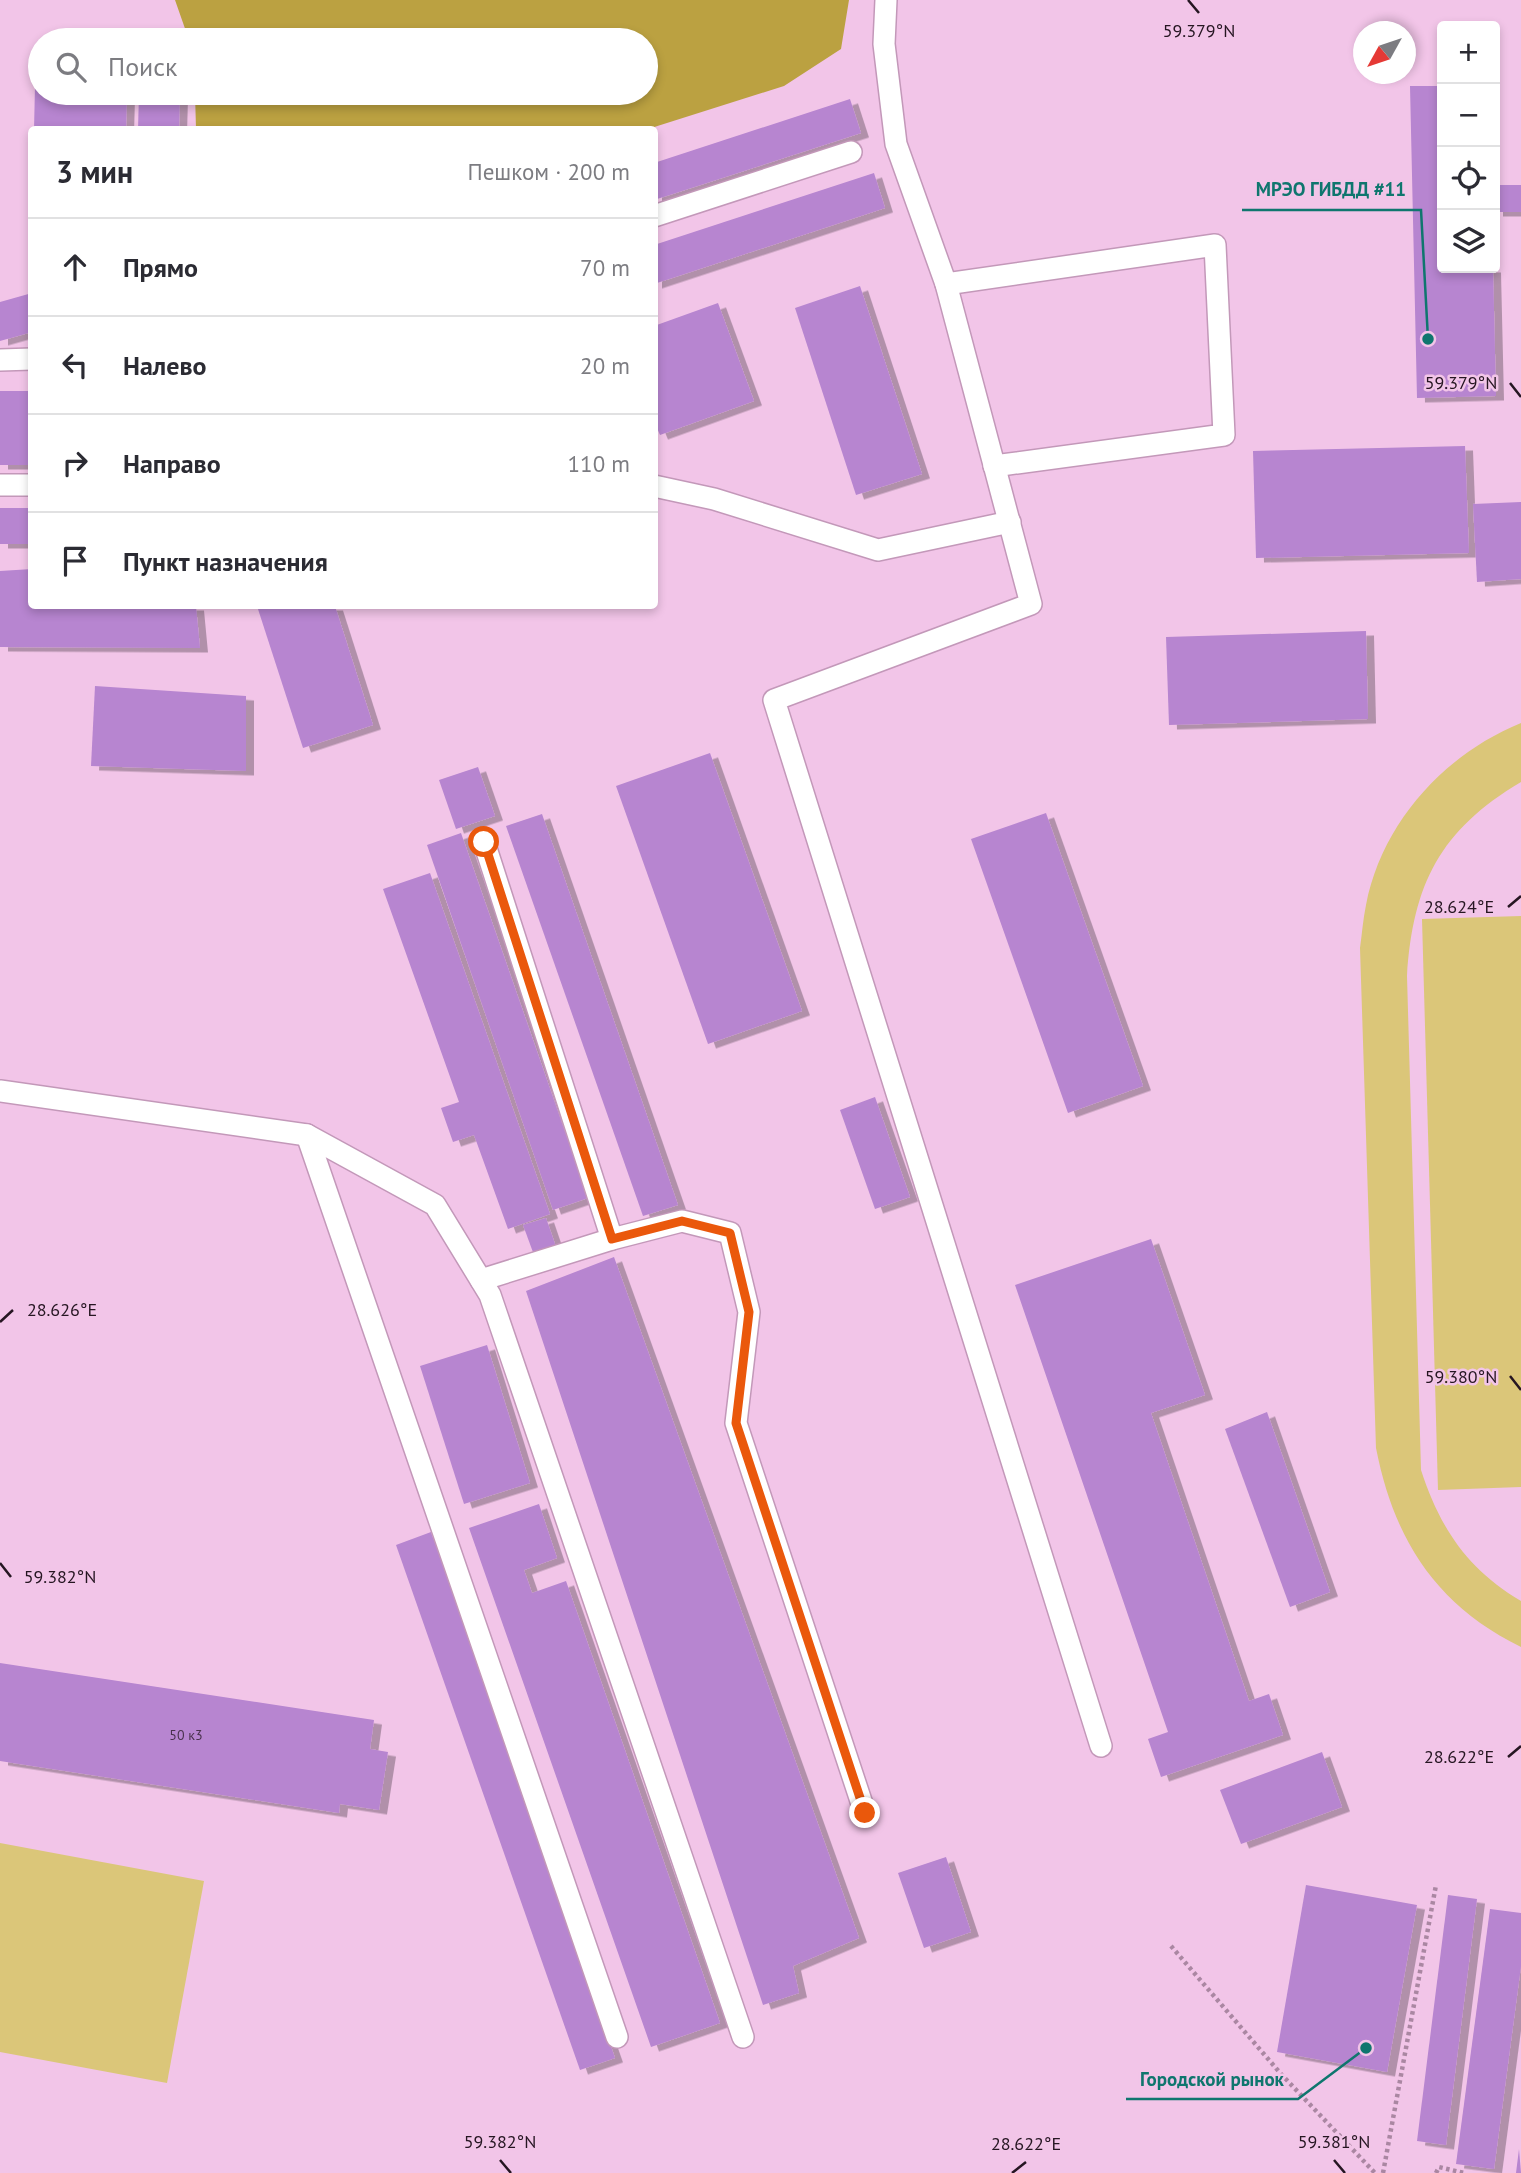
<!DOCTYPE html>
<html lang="ru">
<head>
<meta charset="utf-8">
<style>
	body { margin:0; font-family:"PT Sans",sans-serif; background:#f7f7f7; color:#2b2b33 }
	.controls { position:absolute; right:21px; top:21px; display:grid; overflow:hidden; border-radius:7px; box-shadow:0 4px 10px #0003 }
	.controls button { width:63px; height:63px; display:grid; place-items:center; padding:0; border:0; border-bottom:2px solid #e1e1e2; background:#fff; color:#2b2b33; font:35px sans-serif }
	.compass { position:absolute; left:1353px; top:21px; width:63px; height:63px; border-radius:50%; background:#fff; box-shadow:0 4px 10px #0003; rotate:230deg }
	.stop { position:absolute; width:21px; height:21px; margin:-16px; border:5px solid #ea580c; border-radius:50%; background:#fff }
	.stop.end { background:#ea580c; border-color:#fff; box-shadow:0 2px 7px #0008 }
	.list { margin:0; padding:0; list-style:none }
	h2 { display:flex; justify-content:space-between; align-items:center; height:91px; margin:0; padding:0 28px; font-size:30px }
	h2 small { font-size:23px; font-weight:400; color:#7c7c81 }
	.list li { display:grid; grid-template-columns:46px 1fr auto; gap:21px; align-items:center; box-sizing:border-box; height:98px; padding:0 28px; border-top:2px solid #e1e1e2 }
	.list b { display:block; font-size:26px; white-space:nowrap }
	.list em { font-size:23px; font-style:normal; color:#7c7c81 }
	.icon { flex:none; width:38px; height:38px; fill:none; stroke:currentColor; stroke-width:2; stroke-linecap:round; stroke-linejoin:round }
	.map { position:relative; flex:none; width:1521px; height:2173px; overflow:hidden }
	.search { position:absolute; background:#fff; box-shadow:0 4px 10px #0003; left:28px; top:28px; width:630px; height:77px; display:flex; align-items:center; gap:18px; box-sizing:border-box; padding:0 24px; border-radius:38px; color:#7c7c81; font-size:26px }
	.panel { position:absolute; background:#fff; box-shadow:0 4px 10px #0003; left:28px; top:126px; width:630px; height:483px; border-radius:7px }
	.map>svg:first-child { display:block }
	.green { fill:#dbc679 }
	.forest { fill:#bba141 }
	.building { fill:#b785d0; filter:url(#shadow) }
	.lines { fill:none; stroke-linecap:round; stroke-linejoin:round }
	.service-casing { stroke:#c398b9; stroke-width:24 }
	.path { stroke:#aa87a2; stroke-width:4.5; stroke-dasharray:3.5 3.5; stroke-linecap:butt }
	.service { stroke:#fff; stroke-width:21 }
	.route { stroke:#ea580c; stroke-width:9 }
	.ticks { fill:none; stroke:#261622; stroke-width:2.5 }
	.labels { text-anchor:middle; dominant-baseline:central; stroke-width:5; stroke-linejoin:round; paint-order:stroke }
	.number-label { font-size:14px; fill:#4a324e }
	.ticks-label { font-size:18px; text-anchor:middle; fill:#261622; stroke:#f2c5e8; stroke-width:5; stroke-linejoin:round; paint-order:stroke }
	.leader { fill:none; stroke:#0f766e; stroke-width:2.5 }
	.callout-dot { fill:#0f766e; stroke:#f2c5e8; stroke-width:2.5 }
	.callout-label { font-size:19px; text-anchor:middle; font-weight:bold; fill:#0f766e; stroke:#f2c5e8; stroke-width:5; stroke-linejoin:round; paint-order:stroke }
</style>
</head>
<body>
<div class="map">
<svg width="1521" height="2173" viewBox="0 0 1521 2173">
	<defs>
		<filter id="shadow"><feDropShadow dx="8" dy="4.5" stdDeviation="0" flood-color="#0004"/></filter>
	</defs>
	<rect width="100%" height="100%" fill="#f2c5e8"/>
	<g class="green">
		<path d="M1521,723v59c-81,48 -108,102 -114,194l14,494c19,58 46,99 100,131v46c-85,-42 -127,-107 -145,-199l-16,-500c2,-14 3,-29 6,-43 16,-83 79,-151 155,-182z"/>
		<path d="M1521,916v571l-83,3 -16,-571z"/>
		<path d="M0,1843l204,38 -37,202 -167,-31z"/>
	</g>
	<path class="forest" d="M175,0h674l-8,49 -57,37 -136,43h-452l-1,-36h451v-53h-457z"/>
	<g class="building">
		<path d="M35,86h5v7h87l-1,37h-92z"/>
		<path d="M1410,86h32v182h51l3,128 -79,2z"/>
		<path d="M139,93h41l-1,37h-41z"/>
		<path d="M850,99l11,34 -207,67v-37z"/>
		<path d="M874,173l11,35 -231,76v-39z"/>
		<rect x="1495" y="185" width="26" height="27"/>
		<path d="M860,286l62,188 -66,21 -61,-187z"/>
		<path d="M32,293v39l-32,9v-39z"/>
		<path d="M718,303l36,98 -94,34 -6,-14v-95z"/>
		<rect x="0" y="391" width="32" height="74"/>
		<path d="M1465,446l4,107 -213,5 -3,-107z"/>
		<path d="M1521,502v77l-44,3 -4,-78z"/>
		<rect x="0" y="508" width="32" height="36"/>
		<path d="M32,569v37h164l4,42 -200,-1v-76z"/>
		<path d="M257,606h78l38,119 -70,23z"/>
		<path d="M1366,631l2,88 -199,6 -3,-88z"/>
		<path d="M95,686l151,10v75l-155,-5z"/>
		<path d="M710,753l92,258 -94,33 -92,-258z"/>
		<path d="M478,767l17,49 -39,13 -17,-49z"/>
		<path d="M1046,813l97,273 -75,27 -97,-274z"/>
		<path d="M542,814l136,391 -35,11 -137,-390z"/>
		<path d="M461,833l127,365 -35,12 -126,-365z"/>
		<path d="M430,873l120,341 -42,15 -34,-94 -21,7 -12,-34 18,-6 -76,-213z"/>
		<path d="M875,1097l35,100 -35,12 -35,-99z"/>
		<path d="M546,1218l10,29 -22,8 -11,-30z"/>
		<path d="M1151,1239l54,156 -54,18 98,288 20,-7 14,41 -122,42 -13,-38 20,-7 -153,-447z"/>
		<path d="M614,1257l245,681 -66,28 6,27 -36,12 -237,-714z"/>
		<path d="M487,1345l43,138 -66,21 -44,-138z"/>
		<path d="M1267,1412l63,180 -40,15 -65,-178z"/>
		<path d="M539,1504l18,54 -33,12 8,23 34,-12 154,442 -69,24 -182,-519z"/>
		<path d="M431,1532l184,526 -35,12 -184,-525z"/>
		<path d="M0,1663l374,57 -4,29 18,3 -9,58 -39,-6 -1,9 -339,-52z"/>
		<path d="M1322,1752l20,55 -101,37 -21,-54z"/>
		<path d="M946,1857l25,75 -47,16 -26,-75z"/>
		<path d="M1306,1885l111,20 -30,167 -110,-20z"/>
		<path d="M1448,1895l29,4 -31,246 -29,-4z"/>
		<path d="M1490,1909l31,4v53l-27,203 -38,-5z"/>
		<path d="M1519,2149l2,24h-5z"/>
	</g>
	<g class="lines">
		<g class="service-casing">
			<g id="service">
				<path d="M886,0l-2,44 12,100 50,140 85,320 -257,96 327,1046"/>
				<path d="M654,216l197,-64"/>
				<path d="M946,284l269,-39 9,190 -230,31"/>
				<path d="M0,360l32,-1"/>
				<path d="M0,485h32"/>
				<path d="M654,486l60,13 164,51 132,-28"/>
				<path d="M0,1091l307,44 128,70 55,90 253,742"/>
				<path d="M307,1135l310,902"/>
				<path d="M612,1239l70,-18 48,12 19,79 -13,111 129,390"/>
				<path d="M481,1280l131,-41 -128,-397"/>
			</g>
		</g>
		<g class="path">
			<path d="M1171,1946l110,128 94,99"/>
			<path d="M1383,2173l53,-288"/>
			<path d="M1436,2173l3,-6 25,6"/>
		</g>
		<use href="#service" class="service"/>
	</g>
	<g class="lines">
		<path class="route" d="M484,842l128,397 70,-18 48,12 19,79 -13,111 129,390"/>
	</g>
	<path class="ticks" d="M1188,0l11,13M1510,383l11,14M1508,907l13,-11M0,1322l13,-12M1510,1376l11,14M0,1563l11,14M1508,1757l13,-11M500,2160l11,13M1334,2160l11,13M1012,2173l14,-11"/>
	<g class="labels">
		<g class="number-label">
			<text x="186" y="1735">50 к3</text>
		</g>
	</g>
	<g class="ticks-label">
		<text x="1199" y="37">59.379°N</text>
		<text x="1461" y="389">59.379°N</text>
		<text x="1459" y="913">28.624°E</text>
		<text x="62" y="1316">28.626°E</text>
		<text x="1461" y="1383">59.380°N</text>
		<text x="60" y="1583">59.382°N</text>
		<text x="1459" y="1763">28.622°E</text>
		<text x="500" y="2148">59.382°N</text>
		<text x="1334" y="2148">59.381°N</text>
		<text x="1026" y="2150">28.622°E</text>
	</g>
	<path class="leader" d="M1428 339L1421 210H1242M1366 2048L1298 2099H1126"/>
	<g class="callout-dot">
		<circle cx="1428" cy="339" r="7"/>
		<circle cx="1366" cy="2048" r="7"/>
	</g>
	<g class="callout-label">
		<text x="1331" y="196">МРЭО ГИБДД #11</text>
		<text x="1212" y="2086">Городской рынок</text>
	</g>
</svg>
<div class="controls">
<button>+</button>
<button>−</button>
<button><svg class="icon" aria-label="locate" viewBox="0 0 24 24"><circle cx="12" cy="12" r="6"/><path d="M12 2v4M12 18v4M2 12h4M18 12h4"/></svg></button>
<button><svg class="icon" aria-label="layers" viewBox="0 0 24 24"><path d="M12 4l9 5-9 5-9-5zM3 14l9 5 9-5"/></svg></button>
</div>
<svg class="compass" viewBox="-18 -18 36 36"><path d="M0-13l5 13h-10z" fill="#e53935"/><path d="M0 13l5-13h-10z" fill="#7c7c81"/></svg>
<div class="stop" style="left:484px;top:842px"></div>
<div class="stop end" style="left:865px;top:1813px"></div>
<div class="search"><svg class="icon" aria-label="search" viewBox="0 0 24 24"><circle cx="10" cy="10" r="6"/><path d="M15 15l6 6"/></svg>Поиск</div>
<section class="panel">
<h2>3 мин<small>Пешком · 200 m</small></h2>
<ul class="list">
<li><svg class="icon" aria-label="ahead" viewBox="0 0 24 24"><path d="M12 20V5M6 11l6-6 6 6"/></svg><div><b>Прямо</b></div><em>70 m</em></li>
<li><svg class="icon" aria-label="left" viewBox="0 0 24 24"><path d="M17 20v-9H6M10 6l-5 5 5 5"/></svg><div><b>Налево</b></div><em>20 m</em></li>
<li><svg class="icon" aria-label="right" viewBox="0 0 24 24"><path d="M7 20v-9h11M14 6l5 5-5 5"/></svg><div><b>Направо</b></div><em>110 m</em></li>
<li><svg class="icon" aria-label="arrive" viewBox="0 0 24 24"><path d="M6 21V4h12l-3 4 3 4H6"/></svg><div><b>Пункт назначения</b></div></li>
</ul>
</section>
</div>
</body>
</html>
